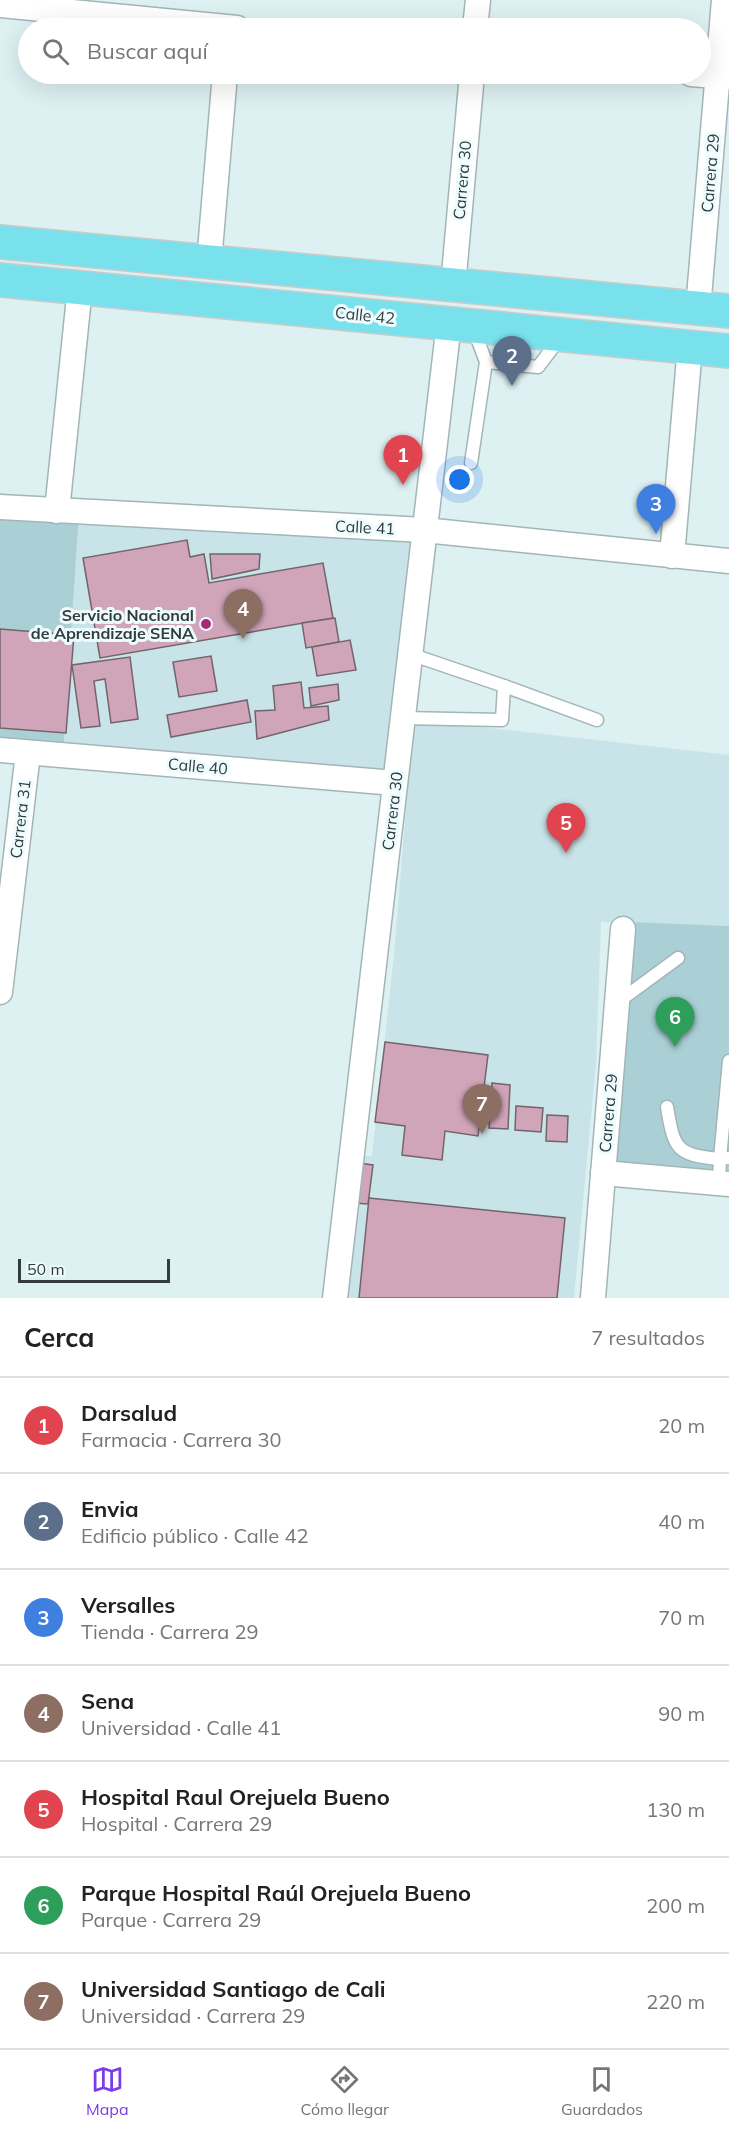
<!DOCTYPE html>
<html lang="es">
<head>
<meta charset="utf-8">
<style>
	body { margin:0; font-family:Mulish,sans-serif; background:#f2f2f2; color:#222 }
	.scale { position:absolute; left:18px; bottom:15px; width:152px; box-sizing:border-box; padding-left:6px; border:3px solid #333b3c; border-top:0; font-size:16px; line-height:21px; white-space:nowrap; color:#333b3c; -webkit-text-stroke:4px #edfcfe; paint-order:stroke }
	.you { position:absolute; left:460px; top:480px; width:21px; height:21px; margin:-15px; border:4px solid #fff; border-radius:50%; background:#1a73e8; box-shadow:0 0 0 9px #1a73e833 }
	.badge { display:grid; place-items:center; width:39px; height:39px; border-radius:50%; background:#7c3aed; color:#fff; font-size:20px; font-weight:700 }
	.pin { position:absolute; translate:-50% -50px; filter:drop-shadow(0 2px 3px #0008) }
	.pin::after { content:''; position:absolute; top:32px; width:21px; height:18px; background:inherit; clip-path:polygon(0 0,100% 0,50% 100%) }
	.list { margin:0; padding:0; list-style:none }
	h2 { display:flex; justify-content:space-between; align-items:center; height:78px; margin:0; padding:0 24px; font-size:26px }
	h2 small { font-size:20px; font-weight:400; color:#767676 }
	.list li { display:grid; grid-template-columns:39px 1fr auto; gap:18px; align-items:center; box-sizing:border-box; height:96px; padding:0 24px; border-top:2px solid #e0e0e0 }
	.list b { display:block; font-size:22px; white-space:nowrap }
	.list p { margin:0; font-size:20px; white-space:nowrap; color:#767676 }
	.list em { font-size:20px; font-style:normal; color:#767676 }
	.icon { flex:none; width:33px; height:33px; fill:none; stroke:currentColor; stroke-width:2; stroke-linecap:round; stroke-linejoin:round }
	.map { position:relative; flex:none; width:729px; height:1298px; overflow:hidden }
	.search { position:absolute; background:#fff; box-shadow:0 6px 24px #0002; left:18px; right:18px; top:18px; height:66px; display:flex; align-items:center; gap:15px; box-sizing:border-box; padding:0 21px; border-radius:33px; color:#767676; font-size:22px }
	.sheet { height:750px; background:#fff }
	nav { display:flex; justify-content:space-around; align-items:center; box-sizing:border-box; height:84px; border-top:2px solid #e0e0e0; background:#fff; font-size:16px; color:#767676 }
	nav a { display:grid; justify-items:center; gap:3px }
	nav .on { color:#7c3aed }
	.map>svg:first-child { display:block }
	.built { fill:#c9e4e8 }
	.green { fill:#aad0d6 }
	.building { fill:#d1a5b9; stroke:#72646b; stroke-width:1.5 }
	.lines { fill:none; stroke-linecap:round; stroke-linejoin:round }
	.lane-casing { stroke:#a3b5b7; stroke-width:15 }
	.street-casing { stroke:#a3b5b7; stroke-width:27 }
	.primary-casing { stroke:#cacccc; stroke-width:36 }
	.lane { stroke:#fff; stroke-width:12 }
	.street { stroke:#fff; stroke-width:24 }
	.primary { stroke:#79e1ec; stroke-width:33 }
	.poi-dot { fill:#aa2976; stroke:#edfcfe; stroke-width:2 }
	.labels { text-anchor:middle; dominant-baseline:central; stroke-width:6; stroke-linejoin:round; paint-order:stroke }
	.street-label { font-size:16px; fill:#333b3c; stroke:#edfcfe }
	.poi-label { font-size:16px; font-weight:bold; fill:#333b3c; stroke:#edfcfe; text-anchor:end }
</style>
</head>
<body>
<div class="map">
<svg width="729" height="1298" viewBox="0 0 729 1298">
	<rect width="100%" height="100%" fill="#ddf0f2"/>
	<path class="built" d="M57,511l367,19 -22,188 327,37v171l-128,-4 -5,142 -22,234h-229l13,-142h14l22,-201 14,-171 -408,-34z"/>
	<g class="green">
		<path d="M0,507l79,5 -16,243 -63,-5z"/>
		<path d="M631,922l98,4v253l-119,-11z"/>
	</g>
	<g class="building">
		<path d="M187,540l3,17 14,-3 5,29 114,-20 10,55 -233,40 -17,-100z"/>
		<path d="M210,554h50l-1,15 -47,10z"/>
		<path d="M335,618l4,24 -33,6 -4,-25z"/>
		<path d="M0,629l74,6 -8,98 -66,-5z"/>
		<path d="M350,640l6,30 -39,6 -5,-29z"/>
		<path d="M211,656l6,35 -38,6 -6,-35z"/>
		<path d="M130,657l8,62 -27,4 -6,-44 -11,2 6,45 -19,2 -9,-63z"/>
		<path d="M301,682l3,26 24,-2 1,14 -72,19 -2,-28 20,-1 -2,-24z"/>
		<path d="M338,684l1,16 -28,6 -2,-18z"/>
		<path d="M247,700l4,22 -80,15 -4,-22z"/>
		<path d="M385,1042l103,13 -10,81 -33,-5 -3,29 -40,-5 3,-29 -30,-4z"/>
		<path d="M492,1083l18,2 -2,44 -19,-1z"/>
		<path d="M516,1106l27,2 -2,24 -26,-2z"/>
		<path d="M547,1115l21,1 -1,26 -21,-1z"/>
		<path d="M358,1163l15,2 -5,39 -14,-1z"/>
		<path d="M369,1198l196,20 -8,80h-198z"/>
	</g>
	<g class="lines">
		<g class="lane-casing">
			<g id="lane">
				<path d="M486,362l52,5 22,-29"/>
				<path d="M471,463l15,-101 -12,-32"/>
				<path d="M504,686l93,34"/>
				<path d="M402,718l100,2 2,-34 -94,-32"/>
				<path d="M618,1002l60,-44"/>
				<path d="M729,1061l-9,98 9,-1"/>
				<path d="M667,1107c7,42 9,48 53,52l-1,24"/>
			</g>
		</g>
		<g class="street-casing">
			<g id="street">
				<path d="M0,5l237,23"/>
				<path d="M475,28l3,-28"/>
				<path d="M691,74l38,3"/>
				<path d="M209,262l16,-188"/>
				<path d="M453,286l19,-212"/>
				<path d="M698,309l26,-309"/>
				<path d="M0,507l424,23 305,31"/>
				<path d="M57,511l23,-224"/>
				<path d="M672,556l18,-209"/>
				<path d="M0,750l395,33"/>
				<path d="M0,992l28,-239"/>
				<path d="M603,1173l126,11"/>
				<path d="M335,1298l114,-975"/>
				<path d="M593,1298l30,-369"/>
			</g>
		</g>
		<g class="primary-casing">
			<g id="primary">
				<path d="M0,242l729,69"/>
				<path d="M0,280l729,71"/>
			</g>
		</g>
		<use href="#lane" class="lane"/>
		<use href="#street" class="street"/>
		<use href="#primary" class="primary"/>
	</g>
	<circle class="poi-dot" cx="206" cy="624" r="6"/>
	<g class="labels">
		<g class="street-label">
			<text transform="translate(710 173) rotate(-85)">Carrera 29</text>
			<text transform="translate(462 180) rotate(-85)">Carrera 30</text>
			<text transform="translate(365 315) rotate(6)">Calle 42</text>
			<text transform="translate(365 527) rotate(3)">Calle 41</text>
			<text transform="translate(198 766) rotate(5)">Calle 40</text>
			<text transform="translate(392 811) rotate(-83)">Carrera 30</text>
			<text transform="translate(20 819) rotate(-83)">Carrera 31</text>
			<text transform="translate(608 1113) rotate(-85)">Carrera 29</text>
		</g>
		<g class="poi-label">
			<text x="194" y="615">Servicio Nacional<tspan x="194" dy="18">de Aprendizaje SENA</tspan></text>
		</g>
	</g>
</svg>
<div class="scale">50 m</div>
<div class="you"></div>
<div class="pin badge" style="left:403px;top:485px;background:#e0444e">1</div>
<div class="pin badge" style="left:512px;top:386px;background:#5c6f8a">2</div>
<div class="pin badge" style="left:656px;top:534px;background:#3f7fe0">3</div>
<div class="pin badge" style="left:243px;top:639px;background:#8d6e63">4</div>
<div class="pin badge" style="left:566px;top:853px;background:#e0444e">5</div>
<div class="pin badge" style="left:675px;top:1047px;background:#2e9e5b">6</div>
<div class="pin badge" style="left:482px;top:1134px;background:#8d6e63">7</div>
<div class="search"><svg class="icon" aria-label="search" viewBox="0 0 24 24"><circle cx="10" cy="10" r="6"/><path d="M15 15l6 6"/></svg>Buscar aquí</div>
</div>
<section class="sheet">
<h2>Cerca<small>7 resultados</small></h2>
<ul class="list">
<li><span class="badge" style="background:#e0444e">1</span><div><b>Darsalud</b><p>Farmacia · Carrera 30</p></div><em>20 m</em></li>
<li><span class="badge" style="background:#5c6f8a">2</span><div><b>Envia</b><p>Edificio público · Calle 42</p></div><em>40 m</em></li>
<li><span class="badge" style="background:#3f7fe0">3</span><div><b>Versalles</b><p>Tienda · Carrera 29</p></div><em>70 m</em></li>
<li><span class="badge" style="background:#8d6e63">4</span><div><b>Sena</b><p>Universidad · Calle 41</p></div><em>90 m</em></li>
<li><span class="badge" style="background:#e0444e">5</span><div><b>Hospital Raul Orejuela Bueno</b><p>Hospital · Carrera 29</p></div><em>130 m</em></li>
<li><span class="badge" style="background:#2e9e5b">6</span><div><b>Parque Hospital Raúl Orejuela Bueno</b><p>Parque · Carrera 29</p></div><em>200 m</em></li>
<li><span class="badge" style="background:#8d6e63">7</span><div><b>Universidad Santiago de Cali</b><p>Universidad · Carrera 29</p></div><em>220 m</em></li>
</ul>
</section>
<nav>
<a class="on"><svg class="icon" aria-label="map" viewBox="0 0 24 24"><path d="M3 6l6-2 6 2 6-2v14l-6 2-6-2-6 2zM9 4v14M15 6v14"/></svg>Mapa</a>
<a><svg class="icon" aria-label="directions" viewBox="0 0 24 24"><path d="M12 3l9 9-9 9-9-9zM9 14v-3h6M13 9l2 2-2 2"/></svg>Cómo llegar</a>
<a><svg class="icon" aria-label="saved" viewBox="0 0 24 24"><path d="M7 4h10v16l-5-4-5 4z"/></svg>Guardados</a>
</nav>
</body>
</html>
